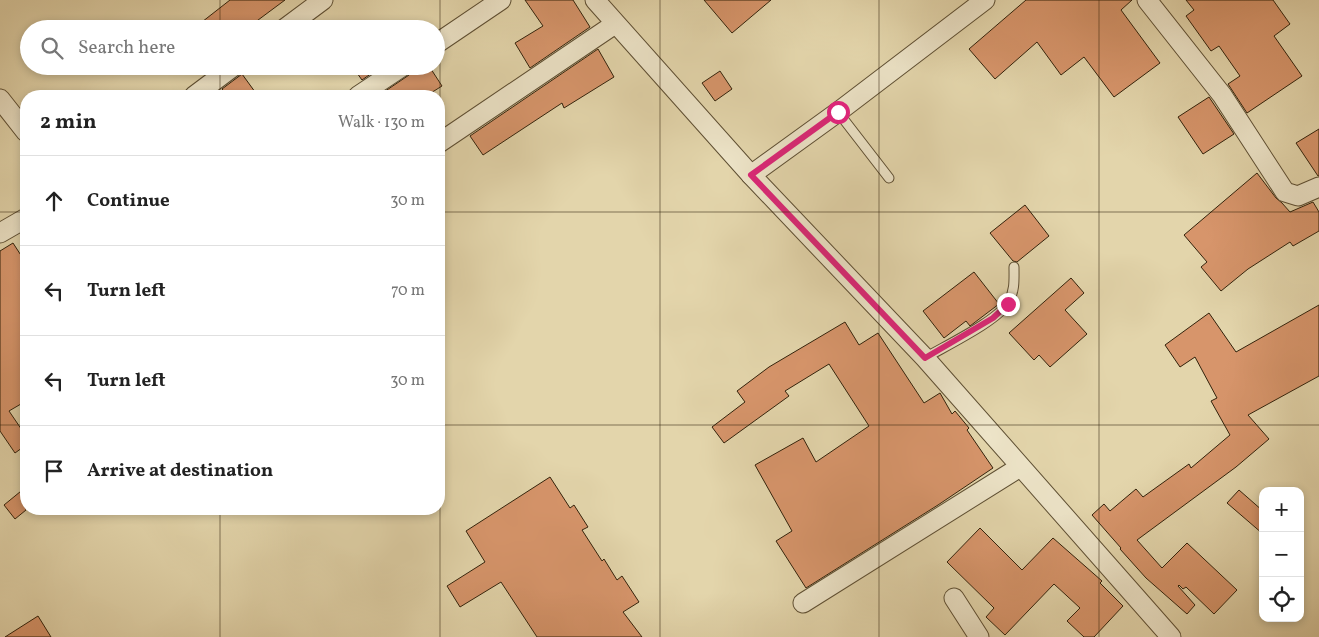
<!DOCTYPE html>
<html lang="en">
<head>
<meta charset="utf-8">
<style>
	body { margin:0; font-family:Vollkorn,serif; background:#f6f6f6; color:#222 }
	.controls { position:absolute; right:15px; bottom:15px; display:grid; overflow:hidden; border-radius:10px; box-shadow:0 2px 8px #0003 }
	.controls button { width:45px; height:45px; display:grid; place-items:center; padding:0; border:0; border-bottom:1px solid #e0e0e0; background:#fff; color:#222; font:25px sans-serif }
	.stop { position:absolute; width:15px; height:15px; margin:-11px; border:4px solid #db2777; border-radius:50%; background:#fff }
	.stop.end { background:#db2777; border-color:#fff; box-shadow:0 1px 5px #0008 }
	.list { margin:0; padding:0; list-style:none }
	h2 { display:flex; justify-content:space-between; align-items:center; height:65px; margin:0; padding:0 20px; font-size:21px }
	h2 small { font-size:16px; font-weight:400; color:#767676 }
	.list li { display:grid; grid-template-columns:32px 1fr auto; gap:15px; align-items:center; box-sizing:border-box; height:90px; padding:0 20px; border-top:1px solid #e0e0e0 }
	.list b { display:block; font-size:19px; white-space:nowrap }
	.list em { font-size:16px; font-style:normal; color:#767676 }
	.icon { flex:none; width:28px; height:28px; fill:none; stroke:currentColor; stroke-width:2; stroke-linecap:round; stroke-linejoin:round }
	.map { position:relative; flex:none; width:1319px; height:637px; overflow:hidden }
	.search { position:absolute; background:#fff; box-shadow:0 2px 8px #0003; left:20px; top:20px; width:425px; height:55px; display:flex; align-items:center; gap:12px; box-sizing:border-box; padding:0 18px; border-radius:28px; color:#767676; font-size:19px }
	.panel { position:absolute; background:#fff; box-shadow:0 2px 8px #0003; left:20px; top:90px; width:425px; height:425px; border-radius:20px }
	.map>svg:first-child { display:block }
	.building { fill:#d7956b; stroke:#32220b }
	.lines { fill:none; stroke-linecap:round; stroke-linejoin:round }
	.lane-casing { stroke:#5e4f33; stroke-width:11 }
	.street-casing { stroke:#5e4f33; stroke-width:21 }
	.lane { stroke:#ede4c8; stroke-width:9 }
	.street { stroke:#ede4c8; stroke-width:19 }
	.route { stroke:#db2777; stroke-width:6 }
	.grid { fill:none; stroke:#32220b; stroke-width:1; stroke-opacity:0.55 }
</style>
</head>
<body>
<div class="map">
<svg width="1319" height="637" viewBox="0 0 1319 637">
	<rect width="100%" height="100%" fill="#e3d5ab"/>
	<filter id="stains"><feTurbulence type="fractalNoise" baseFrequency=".004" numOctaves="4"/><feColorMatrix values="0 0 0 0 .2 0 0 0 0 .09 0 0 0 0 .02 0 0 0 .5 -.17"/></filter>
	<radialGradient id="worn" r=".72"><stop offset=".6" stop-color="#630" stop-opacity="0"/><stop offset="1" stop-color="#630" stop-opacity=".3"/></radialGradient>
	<g class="building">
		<path d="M230,0h55l-39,29h-53z"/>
		<path d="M525,0h48l17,27 -60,41 -15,-25 28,-17z"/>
		<path d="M704,0h67l-39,33z"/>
		<path d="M1026,0h106l-11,10 39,53 -46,34 -30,-40 -23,18 -24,-33 -42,37 -26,-30z"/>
		<path d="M1186,0h87l17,24 -16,12 28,40 -55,37 -19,-29 12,-8 -21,-30 -8,5 -25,-35 8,-6z"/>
		<path d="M598,49l16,28 -50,31 -2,-5 -79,52 -13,-19z"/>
		<path d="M352,66h30l-20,14z"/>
		<path d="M414,66h15l13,20 -16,10h-48l31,-21 4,-4z"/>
		<path d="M720,71l12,18 -17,12 -13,-18z"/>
		<path d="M242,74l16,22h-30l-6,-7z"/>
		<path d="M1209,97l25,37 -31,20 -25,-37z"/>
		<path d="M1319,129v47h-1l-22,-33z"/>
		<path d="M1257,173l19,25 6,5 8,9 23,-10 6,10v19l-26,15 -3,-4 -42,27 -27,22 -20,-24 6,-5 -23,-27z"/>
		<path d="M1025,205l24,31 -32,26 -4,-1 -23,-28z"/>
		<path d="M13,243l13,20v138l-17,10 17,25v9l-11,8 -15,-22v-180z"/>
		<path d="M974,272l25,32 -29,22 -4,-5 -22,17 -21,-27z"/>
		<path d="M1071,278l13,15 -19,17 22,24 -37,33 -11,-12 -5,5 -25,-27z"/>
		<path d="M1319,305v71l-71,39 21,24 -33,28 -99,73 25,28 25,-25 50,47 -23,24 -28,-27 -3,2 -4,-4 -1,1 17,19 -8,9 -41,-36 -26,-29 1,-1 -29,-33 12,-11 6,7 26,-22 7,8 46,-33 2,4 39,-33 -19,-34 6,-3 -22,-41 -15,10 -15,-22 44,-32 27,39z"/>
		<path d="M845,322l14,23 19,-12 46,70 16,-10 12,21 3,-3 14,17 -2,2 26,38 -55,37 -132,83 -30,-47 16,-10 -37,-66 48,-27 13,24 53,-36 -40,-62 -44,27 4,5 -65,47 -12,-16 33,-25 -8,-11 32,-24z"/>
		<path d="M550,477l20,31 4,-3 14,22 -6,3 20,31 2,-2 13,21 5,-4 17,26 -16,10 19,25h-105l-36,-55 -41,25 -13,-21 38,-24 -19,-31z"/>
		<path d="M26,487v23l-11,9 -11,-14z"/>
		<path d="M1239,490l24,21v23l-36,-31z"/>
		<path d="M980,528l42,42 31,-32 49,43 -2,2 23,23 -29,31h-10l-17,-16 13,-13 -26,-24 -49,51 -19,-18 8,-9 -47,-46z"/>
		<path d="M38,616l13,21h-46z"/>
	</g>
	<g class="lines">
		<g class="lane-casing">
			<g id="lane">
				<path d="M838,112l51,66"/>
				<path d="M925,358c20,-12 75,-38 84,-57 6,-11 5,-22 5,-34"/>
			</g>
		</g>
		<g class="street-casing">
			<g id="street">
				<path d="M595,0l156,175 174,183 246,279"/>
				<path d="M1147,0l75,95 63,97 13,4 21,-9"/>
				<path d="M284,29l39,-29"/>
				<path d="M436,44l65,-44"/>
				<path d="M194,96l40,-30"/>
				<path d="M358,96l45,-30"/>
				<path d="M0,99l26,33"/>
				<path d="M439,143l176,-119"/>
				<path d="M751,175l87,-63 147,-112"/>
				<path d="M0,233l26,-15"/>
				<path d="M954,598l25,39"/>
				<path d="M803,603l217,-136"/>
			</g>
		</g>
		<use href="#lane" class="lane"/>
		<use href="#street" class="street"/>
	</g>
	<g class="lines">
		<path class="route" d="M838,112l-87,63 174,183 68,-40 15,-14"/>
	</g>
	<path class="grid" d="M220,0v29M440,0v637M660,0v637M879,0v637M1099,0v637M220,66v30M0,212h26M439,212h880M0,425h26M439,425h880M220,509v128"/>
	<rect width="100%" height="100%" filter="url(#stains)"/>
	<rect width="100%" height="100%" fill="url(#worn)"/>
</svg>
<div class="controls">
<button>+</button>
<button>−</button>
<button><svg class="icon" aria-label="locate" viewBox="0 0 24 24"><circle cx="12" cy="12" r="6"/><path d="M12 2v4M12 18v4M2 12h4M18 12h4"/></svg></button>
</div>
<div class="stop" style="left:838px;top:112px"></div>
<div class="stop end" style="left:1008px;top:304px"></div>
<div class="search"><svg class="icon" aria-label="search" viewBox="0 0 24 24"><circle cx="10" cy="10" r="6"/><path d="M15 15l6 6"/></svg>Search here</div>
<section class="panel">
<h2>2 min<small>Walk · 130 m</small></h2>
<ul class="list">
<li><svg class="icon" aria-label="ahead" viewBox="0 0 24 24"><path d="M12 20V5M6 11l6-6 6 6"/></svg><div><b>Continue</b></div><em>30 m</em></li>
<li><svg class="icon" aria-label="left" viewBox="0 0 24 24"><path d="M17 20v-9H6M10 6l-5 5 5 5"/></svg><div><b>Turn left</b></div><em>70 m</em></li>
<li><svg class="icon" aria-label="left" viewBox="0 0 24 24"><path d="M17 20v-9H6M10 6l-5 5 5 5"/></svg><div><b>Turn left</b></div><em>30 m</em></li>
<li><svg class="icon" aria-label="arrive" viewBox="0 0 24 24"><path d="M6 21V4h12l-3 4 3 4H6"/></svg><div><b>Arrive at destination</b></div></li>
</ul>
</section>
</div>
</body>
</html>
